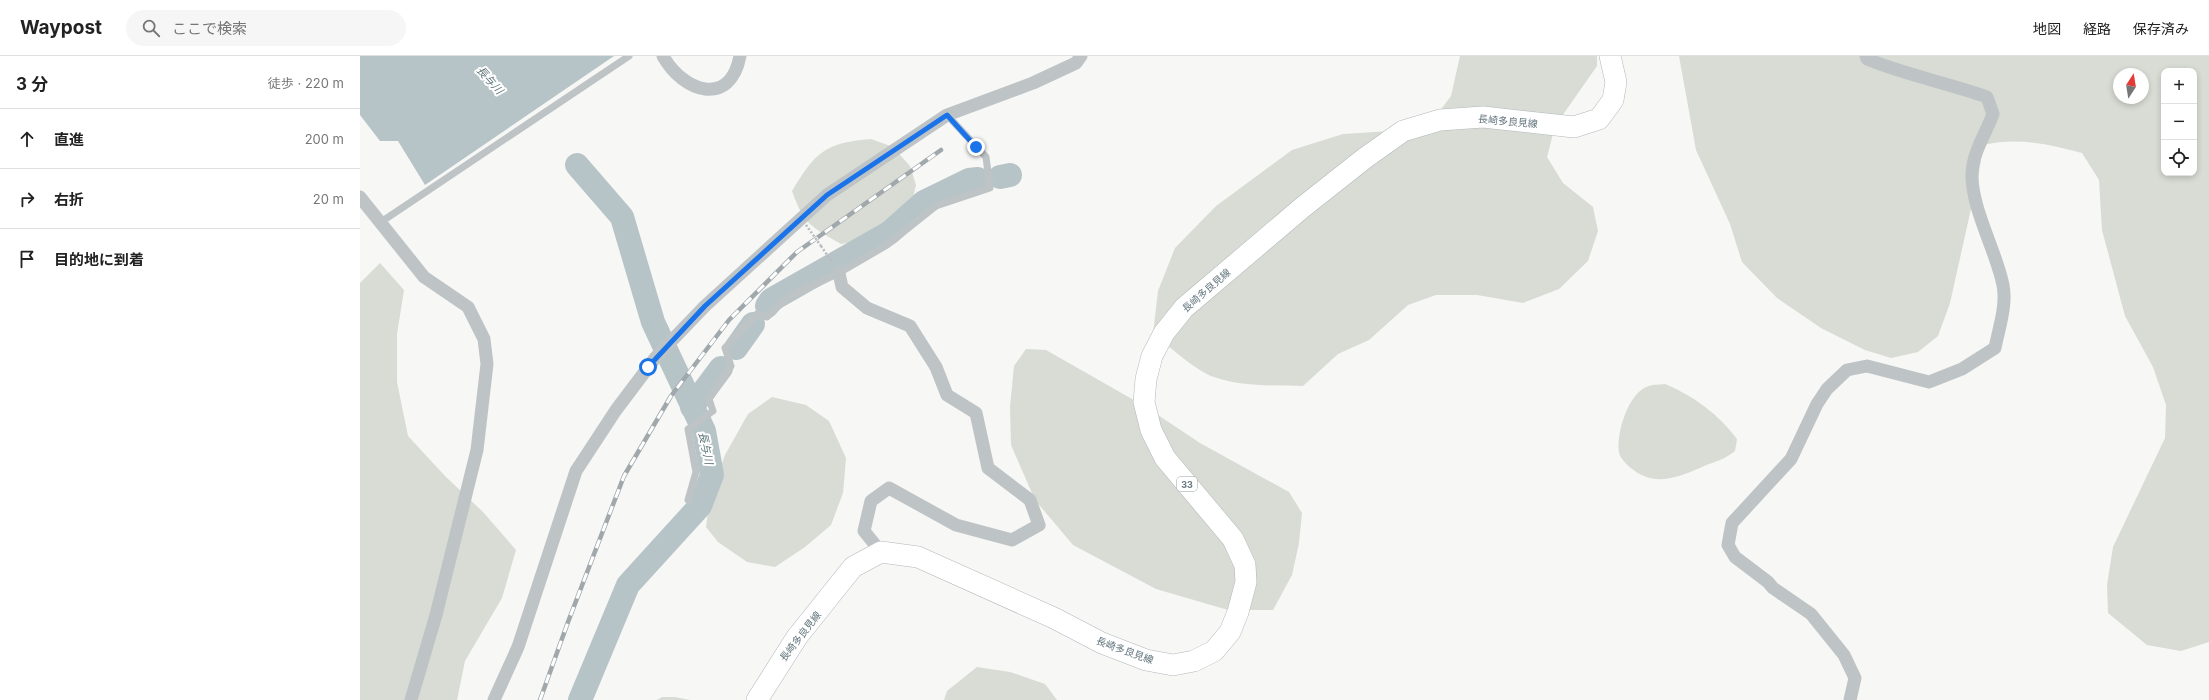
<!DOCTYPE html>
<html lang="ja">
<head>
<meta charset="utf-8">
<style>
	body { margin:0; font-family:Inter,"Noto Sans JP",sans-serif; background:#f6f6f6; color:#222 }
	.controls { position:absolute; right:12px; top:12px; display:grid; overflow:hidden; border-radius:8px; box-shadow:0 2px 6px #0003 }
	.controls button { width:36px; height:36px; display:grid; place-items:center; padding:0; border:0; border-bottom:1px solid #e0e0e0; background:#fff; color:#222; font:20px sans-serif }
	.compass { position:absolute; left:1753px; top:12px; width:36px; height:36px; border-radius:50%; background:#fff; box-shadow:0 2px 6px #0003; rotate:12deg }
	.stop { position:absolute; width:12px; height:12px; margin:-9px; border:3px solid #1a73e8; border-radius:50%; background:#fff }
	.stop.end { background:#1a73e8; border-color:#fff; box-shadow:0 1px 4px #0008 }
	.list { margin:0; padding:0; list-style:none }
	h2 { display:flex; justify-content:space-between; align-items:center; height:52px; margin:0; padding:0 16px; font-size:17px }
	h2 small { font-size:13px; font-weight:400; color:#767676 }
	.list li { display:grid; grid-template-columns:26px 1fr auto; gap:12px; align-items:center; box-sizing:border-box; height:60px; padding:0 16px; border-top:1px solid #e0e0e0 }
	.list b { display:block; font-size:15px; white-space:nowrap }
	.list em { font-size:13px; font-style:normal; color:#767676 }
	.icon { flex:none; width:22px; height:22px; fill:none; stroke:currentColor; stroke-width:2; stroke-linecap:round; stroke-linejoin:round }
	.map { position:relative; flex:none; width:1849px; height:644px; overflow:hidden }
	header { display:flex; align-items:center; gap:24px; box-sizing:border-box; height:56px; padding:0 20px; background:#fff; border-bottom:1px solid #e0e0e0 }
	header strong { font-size:19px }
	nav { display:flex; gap:22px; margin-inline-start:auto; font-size:14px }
	.search { width:280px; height:36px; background:#f6f6f6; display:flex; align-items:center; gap:10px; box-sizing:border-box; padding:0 14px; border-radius:22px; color:#767676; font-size:15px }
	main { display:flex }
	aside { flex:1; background:#fff }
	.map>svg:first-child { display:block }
	.green { fill:#d8dcd4; fill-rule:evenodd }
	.water { fill:#b7c4c7 }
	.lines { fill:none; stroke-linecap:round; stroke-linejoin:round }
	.river { stroke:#b7c4c7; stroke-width:24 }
	.primary-casing { stroke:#b2b8bb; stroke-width:22 }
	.path { stroke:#b7bbbd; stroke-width:2.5; stroke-dasharray:2 2; stroke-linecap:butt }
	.lane { stroke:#bec4c6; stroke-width:7 }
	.street { stroke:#bec4c6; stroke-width:13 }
	.primary { stroke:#fff; stroke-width:21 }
	.rail-casing { stroke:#a0a8ac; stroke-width:4.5 }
	.rail { stroke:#fff; stroke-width:3; stroke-dasharray:9; stroke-linecap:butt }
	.path-bridge { stroke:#b7bbbd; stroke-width:2.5; stroke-dasharray:2 2; stroke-linecap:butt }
	.route { stroke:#1a73e8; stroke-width:5 }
	.labels { text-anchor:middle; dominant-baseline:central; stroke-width:4; stroke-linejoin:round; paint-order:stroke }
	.shield { fill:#fff; stroke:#929fa5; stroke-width:1 }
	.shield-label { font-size:9px; font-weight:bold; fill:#64767e }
	.street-label { font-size:10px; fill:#64767e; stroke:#fff }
	.water-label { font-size:11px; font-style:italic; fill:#5f7578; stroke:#fff }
</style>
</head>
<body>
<header>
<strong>Waypost</strong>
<div class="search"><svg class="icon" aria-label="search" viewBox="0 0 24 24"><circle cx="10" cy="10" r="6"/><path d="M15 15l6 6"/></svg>ここで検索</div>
<nav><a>地図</a><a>経路</a><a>保存済み</a></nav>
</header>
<main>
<aside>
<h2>3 分<small>徒歩 · 220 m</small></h2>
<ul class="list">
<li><svg class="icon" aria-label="ahead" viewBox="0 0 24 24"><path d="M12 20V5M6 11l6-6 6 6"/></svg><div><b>直進</b></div><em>200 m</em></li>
<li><svg class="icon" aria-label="right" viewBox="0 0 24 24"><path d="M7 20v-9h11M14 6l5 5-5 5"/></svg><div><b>右折</b></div><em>20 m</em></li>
<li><svg class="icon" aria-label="arrive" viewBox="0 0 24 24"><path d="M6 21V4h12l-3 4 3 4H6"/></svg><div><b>目的地に到着</b></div></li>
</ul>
</aside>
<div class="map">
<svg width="1849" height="644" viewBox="0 0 1849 644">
	<rect width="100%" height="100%" fill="#f7f7f5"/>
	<g class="green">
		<path d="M1100,0h137v10l-42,60 -8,31 16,26 30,24 5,24 -10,30 -29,28 -36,14 -46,-8h-41l-28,10 -39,35 -31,14 -35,32c-29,-1 -61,1 -89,-9 -18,-6 -45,-31 -61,-43l5,-43 17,-43 41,-42 76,-56 51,-16 48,-3 45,-15 15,-20z"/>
		<path d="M1319,0h530v586l-28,9 -34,-6 -39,-32 -1,-28 6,-38 52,-109 1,-33 -13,-38 -28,-51 -23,-86 -3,-50 -17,-27c-34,-9 -65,-16 -99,-8l-4,28 -29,130 -12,33 -20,16 -27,6 -26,-8 -44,-22 -44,-30 -35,-36 -12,-38 -34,-74zM1804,15h30v102h-30zM1759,18h24v24h-24z"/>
		<path d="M511,83l22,8 17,19 6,19 -4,17 -22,24 -22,14 -27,4c-29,-17 -37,-19 -49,-53 24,-39 32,-48 79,-52z"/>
		<path d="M20,207l24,27 -7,44v48l11,54 37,40 38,36 33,38 -14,48 -37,63 -8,39h-97v-417z"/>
		<path d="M666,293l20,1 100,57 54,36 89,49 13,21 -3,30 -7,32 -19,35h-45l-72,-21 -83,-44 -38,-45 -24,-55 -1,-38 4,-41z"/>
		<path d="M1305,328c29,12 53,30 72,55l-2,12c-14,11 -21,10 -35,17 -24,10 -47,19 -69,0 -4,-3 -12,-11 -12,-16 -3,-19 10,-61 30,-66 5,-2 11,-1 16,-2z"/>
		<path d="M412,341l34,8 23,16 17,37 -3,35 -12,32 -26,22 -30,20 -28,-5 -29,-20 -12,-15 4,-29 15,-43 23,-41z"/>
		<path d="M617,611l33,5 35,12 12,16h-113l3,-9z"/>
		<path d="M302,641h13l15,3h-33z"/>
	</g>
	<path class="water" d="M0,0h254l-189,129 -27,-44h-18l-20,-26z"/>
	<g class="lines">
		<g class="river">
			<path d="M217,109l45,52 31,105 51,109 8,44 -12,31 -72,79 -48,115"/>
			<path d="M640,121l10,-2"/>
			<path d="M407,250l4,-6 118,-67 35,-31 45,-22 9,-1"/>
			<path d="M376,292l17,-24"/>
			<path d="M332,351l29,-39"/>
		</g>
		<g class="primary-casing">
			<path id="primary" d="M397,644l40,-63 56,-70 28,-15 37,5 136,61 48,25 44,17 27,5 21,-4 20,-10 16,-19 8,-20 8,-30 -1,-17 -12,-26 -68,-81 -14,-28 -7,-28 2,-23 6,-23 12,-23 20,-25 119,-101 62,-49 38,-27 37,-11 43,-3 91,10 25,-8 14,-19 3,-18 -6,-26"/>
		</g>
		<path class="path" d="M461,190l11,16"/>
		<g class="lane">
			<path d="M21,166l248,-166"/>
			<path d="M328,444l8,-28 -8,-43 25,-18 -4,-12 22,-33 -6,-18 32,-34 10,3 21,-20 51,-24 48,-28 49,-39 54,-18 -4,-31 -39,-42"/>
		</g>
		<g class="street">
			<path d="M303,0c20,36 67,52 77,0"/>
			<path d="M0,141l64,80 44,30 16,32 3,25 -10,86 -41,165 -25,85"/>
			<path d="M479,217l3,14 25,21 43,18 26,41 11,28 29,18 12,55 42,32 9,25 -27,15 -56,-15 -67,-37 -18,13 -7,30 17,21"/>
			<path d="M134,644l24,-53 58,-176 40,-61 40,-53 49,-51 122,-111 120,-80 86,-32 43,-20 5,-7"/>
			<path d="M1490,644l5,-22 -11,-23 -33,-41 -38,-26 -5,-6 -33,-25 -7,-12 4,-22 59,-64 26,-55 10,-15 20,-19 20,-4 62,16 33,-13 33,-21c4,-20 12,-43 8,-63 -7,-35 -32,-77 -31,-112 1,-21 14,-40 21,-59l-6,-17c-39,-14 -81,-22 -120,-38l-1,-3"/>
		</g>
		<use href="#primary" class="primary"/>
		<g class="rail-casing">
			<path id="rail" d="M180,644l28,-78 56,-146 47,-80 58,-76 68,-68 144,-102"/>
		</g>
		<use href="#rail" class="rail"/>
		<path class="path-bridge" d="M446,169l15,21"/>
	</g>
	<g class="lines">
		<path class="route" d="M288,311l57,-61 122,-111 120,-80 29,32"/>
	</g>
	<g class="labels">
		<rect class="shield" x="817" y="421" width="20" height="14" rx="3"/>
		<g class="shield-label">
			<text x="827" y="428">33</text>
		</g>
		<g class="street-label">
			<text transform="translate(1148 65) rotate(5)">長崎多良見線</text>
			<text transform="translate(846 234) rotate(-41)">長崎多良見線</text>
			<text transform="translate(440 580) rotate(-52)">長崎多良見線</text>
			<text transform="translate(765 594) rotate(20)">長崎多良見線</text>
		</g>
		<g class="water-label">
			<text transform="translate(130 24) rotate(48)">長与川</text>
			<text transform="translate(346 392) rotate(78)">長与川</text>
		</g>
	</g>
</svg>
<div class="controls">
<button>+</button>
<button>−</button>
<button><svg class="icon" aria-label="locate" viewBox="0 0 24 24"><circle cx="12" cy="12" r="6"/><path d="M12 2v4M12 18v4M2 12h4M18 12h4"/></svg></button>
</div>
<svg class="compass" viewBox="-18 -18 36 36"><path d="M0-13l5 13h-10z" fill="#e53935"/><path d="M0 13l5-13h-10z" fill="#767676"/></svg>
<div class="stop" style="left:288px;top:311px"></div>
<div class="stop end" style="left:616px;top:91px"></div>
</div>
</main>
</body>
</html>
